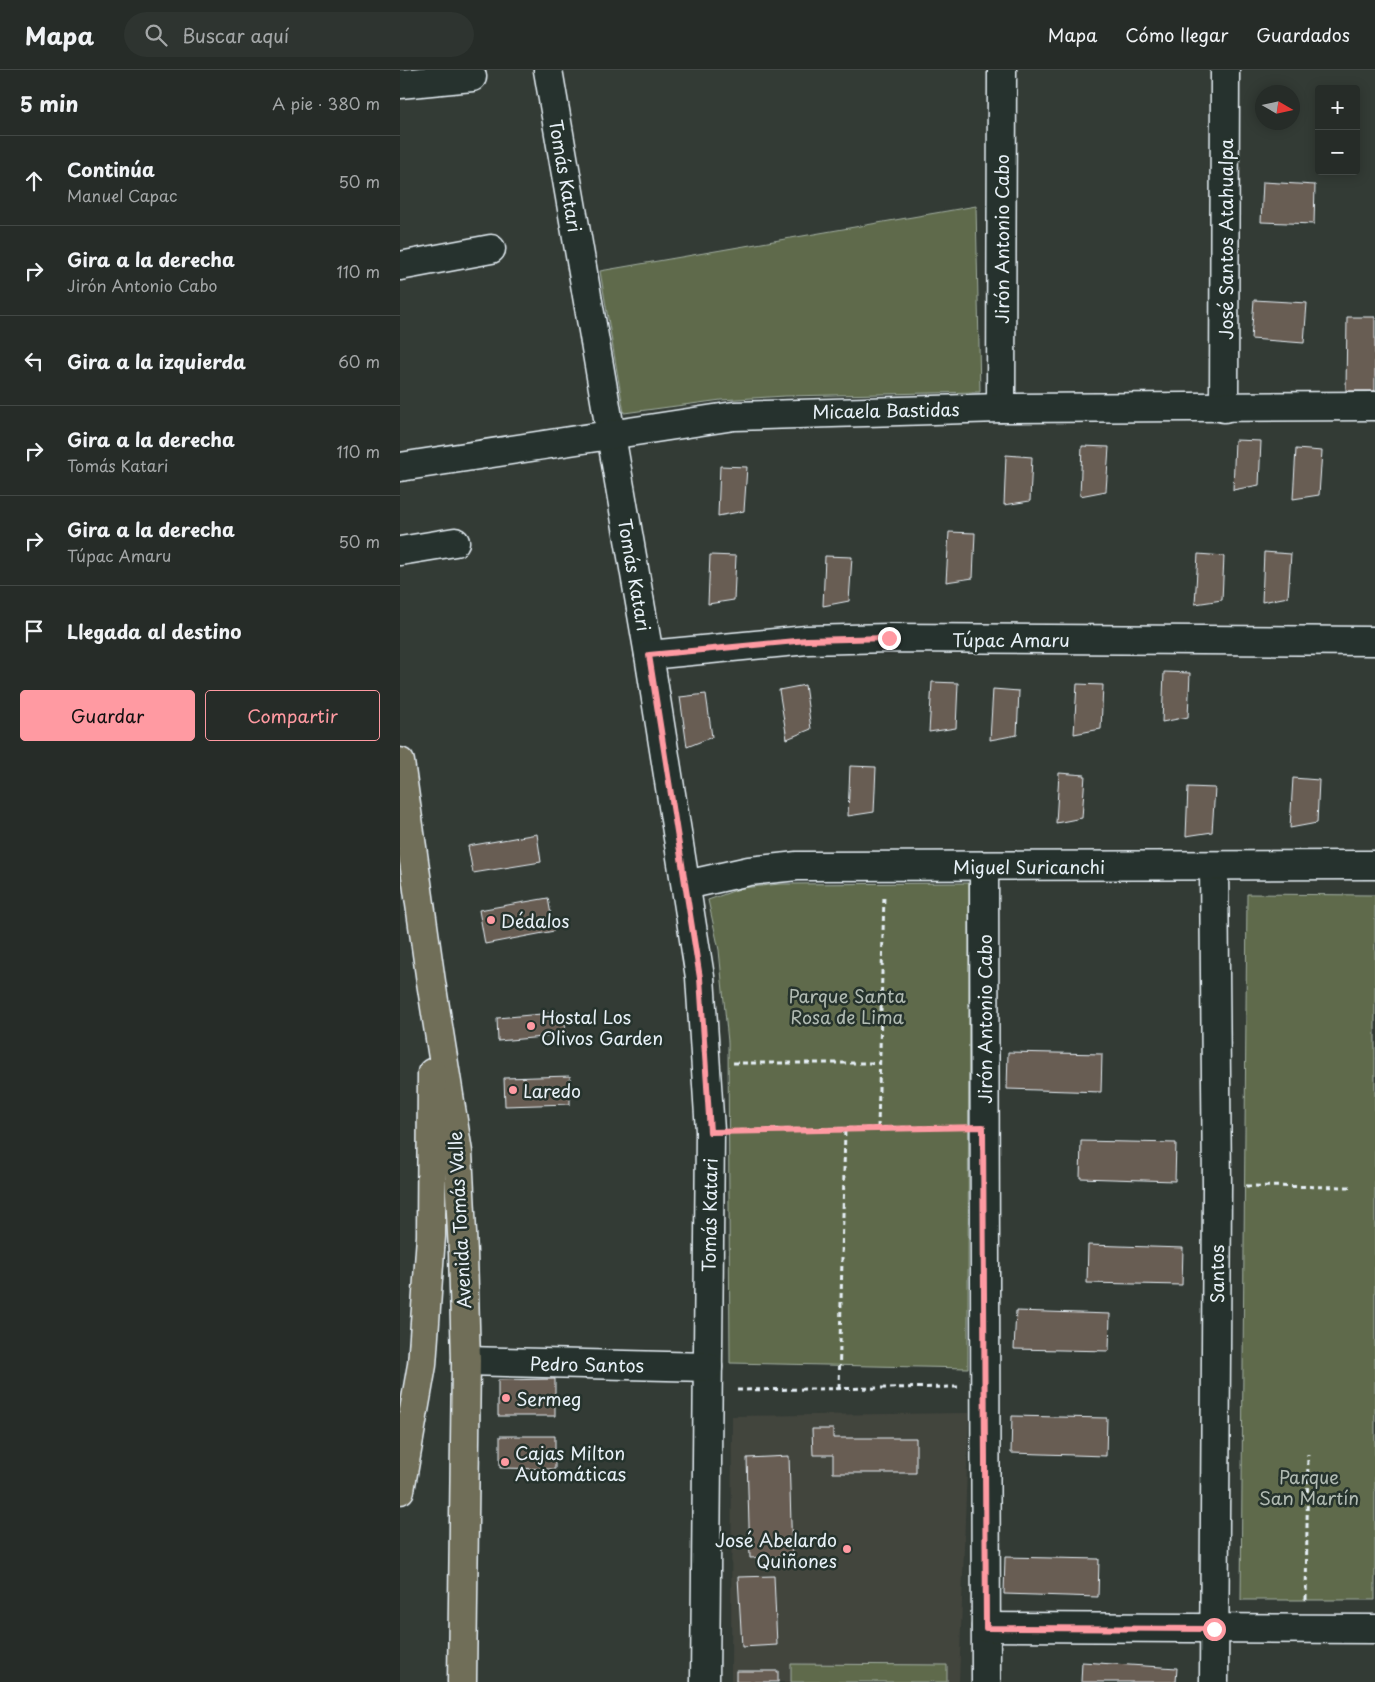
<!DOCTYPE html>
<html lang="es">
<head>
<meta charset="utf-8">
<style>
	body { margin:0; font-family:"Playpen Sans",sans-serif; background:#2e3430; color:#f1f3f6 }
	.controls { position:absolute; right:15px; top:15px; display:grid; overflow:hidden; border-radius:5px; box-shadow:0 2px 12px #0003 }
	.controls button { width:45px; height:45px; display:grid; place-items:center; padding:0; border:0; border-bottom:1px solid #424845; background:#262c28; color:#f1f3f6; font:25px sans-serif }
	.compass { position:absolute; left:855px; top:15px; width:45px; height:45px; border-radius:50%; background:#262c28; box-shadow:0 2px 12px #0003; rotate:99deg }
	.stop { position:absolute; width:15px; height:15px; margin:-11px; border:4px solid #ff9aa2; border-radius:50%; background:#fff }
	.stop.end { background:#ff9aa2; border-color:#fff; box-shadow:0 1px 5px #0008 }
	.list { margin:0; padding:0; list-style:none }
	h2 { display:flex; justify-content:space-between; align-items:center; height:65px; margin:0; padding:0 20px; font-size:21px }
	h2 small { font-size:16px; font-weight:400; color:#a4a7a8 }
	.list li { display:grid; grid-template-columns:32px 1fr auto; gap:15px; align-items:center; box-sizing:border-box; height:90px; padding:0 20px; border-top:1px solid #424845 }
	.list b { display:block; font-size:19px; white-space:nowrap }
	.list p { margin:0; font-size:16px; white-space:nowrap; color:#a4a7a8 }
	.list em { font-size:16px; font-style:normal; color:#a4a7a8 }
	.actions { display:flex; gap:10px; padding:15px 20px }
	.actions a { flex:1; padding:11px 0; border:1px solid #ff9aa2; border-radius:5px; text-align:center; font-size:18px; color:#ff9aa2 }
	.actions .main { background:#ff9aa2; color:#111 }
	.icon { flex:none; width:28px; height:28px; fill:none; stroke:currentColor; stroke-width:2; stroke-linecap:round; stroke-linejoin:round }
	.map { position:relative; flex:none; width:975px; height:1612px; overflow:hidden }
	header { display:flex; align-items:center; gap:30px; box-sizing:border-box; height:70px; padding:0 25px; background:#262c28; border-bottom:1px solid #424845 }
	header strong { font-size:24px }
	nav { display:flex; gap:28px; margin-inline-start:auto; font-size:18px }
	.search { width:350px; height:45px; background:#2e3430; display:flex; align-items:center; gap:12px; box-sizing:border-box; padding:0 18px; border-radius:28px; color:#a4a7a8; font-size:19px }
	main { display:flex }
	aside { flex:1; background:#262c28 }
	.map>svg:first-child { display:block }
	.built { fill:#43453e }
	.green { fill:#5e6b4c; stroke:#a3aea2 }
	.building { fill:#685d53; stroke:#e8f1f8 }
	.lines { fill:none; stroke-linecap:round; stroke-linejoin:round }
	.minor-casing { stroke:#e8f1f8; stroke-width:31 }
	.major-casing { stroke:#e8f1f8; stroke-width:31 }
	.path { stroke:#e8f1f8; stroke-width:3; stroke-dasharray:5 4; stroke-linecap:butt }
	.minor { stroke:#26332d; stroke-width:28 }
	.major { stroke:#706e59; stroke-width:28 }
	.route { stroke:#ff9aa2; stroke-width:6 }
	.poi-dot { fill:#ff9aa2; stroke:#26332d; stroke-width:2 }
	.labels { text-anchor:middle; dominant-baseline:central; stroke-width:5; stroke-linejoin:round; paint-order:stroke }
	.street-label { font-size:18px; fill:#e8f1f8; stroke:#26332d }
	.poi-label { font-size:18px; fill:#e8f1f8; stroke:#26332d; text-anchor:start }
	.park-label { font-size:18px; fill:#b1bbb3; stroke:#26332d }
</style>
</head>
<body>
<header>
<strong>Mapa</strong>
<div class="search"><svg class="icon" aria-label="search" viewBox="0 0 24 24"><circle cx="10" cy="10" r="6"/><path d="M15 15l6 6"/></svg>Buscar aquí</div>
<nav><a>Mapa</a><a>Cómo llegar</a><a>Guardados</a></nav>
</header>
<main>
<aside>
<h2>5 min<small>A pie · 380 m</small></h2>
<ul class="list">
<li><svg class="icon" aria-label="ahead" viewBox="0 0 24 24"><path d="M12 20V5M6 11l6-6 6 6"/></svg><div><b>Continúa</b><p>Manuel Capac</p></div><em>50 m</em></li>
<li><svg class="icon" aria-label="right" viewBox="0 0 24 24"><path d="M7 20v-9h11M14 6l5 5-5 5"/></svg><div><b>Gira a la derecha</b><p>Jirón Antonio Cabo</p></div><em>110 m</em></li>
<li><svg class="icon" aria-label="left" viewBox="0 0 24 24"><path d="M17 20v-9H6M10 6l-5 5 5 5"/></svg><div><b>Gira a la izquierda</b></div><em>60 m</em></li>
<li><svg class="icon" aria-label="right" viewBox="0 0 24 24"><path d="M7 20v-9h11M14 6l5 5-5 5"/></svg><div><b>Gira a la derecha</b><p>Tomás Katari</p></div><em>110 m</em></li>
<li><svg class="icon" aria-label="right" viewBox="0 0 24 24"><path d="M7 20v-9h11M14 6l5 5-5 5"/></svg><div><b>Gira a la derecha</b><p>Túpac Amaru</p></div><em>50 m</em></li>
<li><svg class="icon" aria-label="arrive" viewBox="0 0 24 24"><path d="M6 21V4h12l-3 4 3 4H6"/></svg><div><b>Llegada al destino</b></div></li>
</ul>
<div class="actions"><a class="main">Guardar</a><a>Compartir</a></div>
</aside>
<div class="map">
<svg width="975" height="1612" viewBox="0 0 975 1612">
	<rect width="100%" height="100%" fill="#333b35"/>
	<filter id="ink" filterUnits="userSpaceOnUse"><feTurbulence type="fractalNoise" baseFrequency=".02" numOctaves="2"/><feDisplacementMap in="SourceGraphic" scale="10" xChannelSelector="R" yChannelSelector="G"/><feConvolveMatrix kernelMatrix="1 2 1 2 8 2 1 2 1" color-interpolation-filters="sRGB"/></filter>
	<g filter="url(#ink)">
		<path class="built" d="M569,1343l-10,269h-228l1,-266z"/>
		<g class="green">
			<path d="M576,136l4,186 -195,4 -64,4 -97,13 -24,-142z"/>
			<path d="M569,813l-1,485 -238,-5 -2,-321 -9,-92 -11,-50 34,-12 38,-4z"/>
			<path d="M847,824l128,1v705h-134z"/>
			<path d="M391,1594l156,1v17h-156z"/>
		</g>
		<g class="building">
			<path d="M863,112l52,3 -1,39 -53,-2z"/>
			<path d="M854,230l53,3 -3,40 -53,-4z"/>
			<path d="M947,247h28v74h-29z"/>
			<path d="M835,370l26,1 -2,44 -26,5z"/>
			<path d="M682,376l27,1 -3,44 -26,5z"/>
			<path d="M896,379l26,2 -3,44 -26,4z"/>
			<path d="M606,385l26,2 -2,44 -26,4z"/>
			<path d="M320,396l27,1 -3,44 -26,5z"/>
			<path d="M549,462l26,1 -2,45 -27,4z"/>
			<path d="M864,482l27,2 -3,43 -26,5z"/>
			<path d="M798,484l26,2 -2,44 -27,4z"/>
			<path d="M310,485l26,1 -2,44 -26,4z"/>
			<path d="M425,486l27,1 -3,44 -26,5z"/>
			<path d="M764,602l26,1 -2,44 -26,5z"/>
			<path d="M532,612l26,1 -2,45 -27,4z"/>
			<path d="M677,614l26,1 -2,44 -27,5z"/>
			<path d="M405,615l6,44 -24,10 -8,-49z"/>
			<path d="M593,619l26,2 -2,44 -27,5z"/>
			<path d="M306,624l6,43 -25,10 -7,-50z"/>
			<path d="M450,696l26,1 -2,45 -26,4z"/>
			<path d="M659,703l26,2 -3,43 -26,5z"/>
			<path d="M893,708l26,2 -2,43 -27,5z"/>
			<path d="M788,717l27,1 -3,44 -26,4z"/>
			<path d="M137,764l4,28 -68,11 -5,-27z"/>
			<path d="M148,828l6,33 -69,13 -6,-34z"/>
			<path d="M164,942l2,23 -68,6 -1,-23z"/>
			<path d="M608,982l94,2 -1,38 -94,-3z"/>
			<path d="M170,1006v28l-65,2 -1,-28z"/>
			<path d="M681,1071l95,2 -1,38 -95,-3z"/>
			<path d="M688,1175l95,3 -1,37 -95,-2z"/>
			<path d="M616,1241l94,3 -1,37 -95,-2z"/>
			<path d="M155,1309v37h-57v-36z"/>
			<path d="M612,1346l95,2 -1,38 -95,-3z"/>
			<path d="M412,1359h21v9h83v35h-83v-18h-20z"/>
			<path d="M100,1366h55v33l-55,-1z"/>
			<path d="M389,1386l3,100 -42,2 -3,-100z"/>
			<path d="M605,1487l94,2 -1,38 -94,-3z"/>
			<path d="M374,1506l3,69 -35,2 -4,-70z"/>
			<path d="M682,1592l95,6 -1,14h-95z"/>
			<rect x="336" y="1601" width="42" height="11"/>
		</g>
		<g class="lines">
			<g class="minor-casing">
				<g id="minor">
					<path d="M148,0l101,585 51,322 10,154 -5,551"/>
					<path d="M0,14l72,-7"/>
					<path d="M0,196l91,-17"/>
					<path d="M601,338l1,-338"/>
					<path d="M824,338l1,-338"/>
					<path d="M0,397l334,-51 267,-8 374,-2"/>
					<path d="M0,481l55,-9"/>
					<path d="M249,585l158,-15 82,-2 486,3"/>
					<path d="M584,796l2,816"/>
					<path d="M814,796l3,320 -3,496"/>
					<path d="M286,815l63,-14 48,-5 578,-1"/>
					<path d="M66,1291l242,6"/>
					<path d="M586,1557l389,2"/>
				</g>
			</g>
			<g class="major-casing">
				<g id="major">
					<path d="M0,692l31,220 27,170 5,101 3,108 -4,321"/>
					<path d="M0,1420l22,-125 9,-129 1,-163"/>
				</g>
			</g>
			<g class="path">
				<path d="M333,993h147"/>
				<path d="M478,1058l6,-233"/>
				<path d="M339,1061l216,-4"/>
				<path d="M846,1116l107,1"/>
				<path d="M439,1318l6,-259"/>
				<path d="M337,1320l221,-3"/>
				<path d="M906,1530l2,-146"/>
			</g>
			<use href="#minor" class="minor"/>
			<use href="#major" class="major"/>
		</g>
	</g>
	<g class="lines" filter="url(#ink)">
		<path class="route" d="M489,568l-82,2 -158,15 51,323 10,154 273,-5 3,501 228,1"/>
	</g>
	<g class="poi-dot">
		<circle cx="91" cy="850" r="5"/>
		<circle cx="131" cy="956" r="5"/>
		<circle cx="113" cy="1020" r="5"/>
		<circle cx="106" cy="1328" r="5"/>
		<circle cx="105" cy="1392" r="5"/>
		<circle cx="447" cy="1479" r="5"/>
	</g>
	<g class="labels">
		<g class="street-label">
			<text transform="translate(166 106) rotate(80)">Tomás Katari</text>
			<text transform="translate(601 169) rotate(-90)">Jirón Antonio Cabo</text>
			<text transform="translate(825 169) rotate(-90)">José Santos Atahualpa</text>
			<text transform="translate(486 340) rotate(-1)">Micaela Bastidas</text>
			<text transform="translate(235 505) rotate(80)">Tomás Katari</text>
			<text x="611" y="569">Túpac Amaru</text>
			<text x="629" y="796">Miguel Suricanchi</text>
			<text transform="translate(584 949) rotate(-90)">Jirón Antonio Cabo</text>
			<text transform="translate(309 1145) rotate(-89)">Tomás Katari</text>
			<text transform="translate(59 1150) rotate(-93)">Avenida Tomás Valle</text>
			<text transform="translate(816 1204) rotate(-90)">Santos</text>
			<text transform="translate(187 1294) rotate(1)">Pedro Santos</text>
		</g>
		<g class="poi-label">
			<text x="101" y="850">Dédalos</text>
			<text x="141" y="946">Hostal Los<tspan x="141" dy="21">Olivos Garden</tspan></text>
			<text x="123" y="1020">Laredo</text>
			<text x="116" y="1328">Sermeg</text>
			<text x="115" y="1382">Cajas Milton<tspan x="115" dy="21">Automáticas</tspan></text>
			<text x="437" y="1469" text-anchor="end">José Abelardo<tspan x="437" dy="21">Quiñones</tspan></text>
		</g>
		<g class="park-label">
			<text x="447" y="925">Parque Santa<tspan x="447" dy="21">Rosa de Lima</tspan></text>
			<text x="909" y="1406">Parque<tspan x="909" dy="21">San Martín</tspan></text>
		</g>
	</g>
</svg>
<div class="controls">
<button>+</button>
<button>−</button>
</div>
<svg class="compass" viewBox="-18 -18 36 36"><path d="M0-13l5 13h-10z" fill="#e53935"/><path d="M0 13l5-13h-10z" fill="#a4a7a8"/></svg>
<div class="stop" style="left:814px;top:1559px"></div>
<div class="stop end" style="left:489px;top:568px"></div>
</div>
</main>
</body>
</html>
